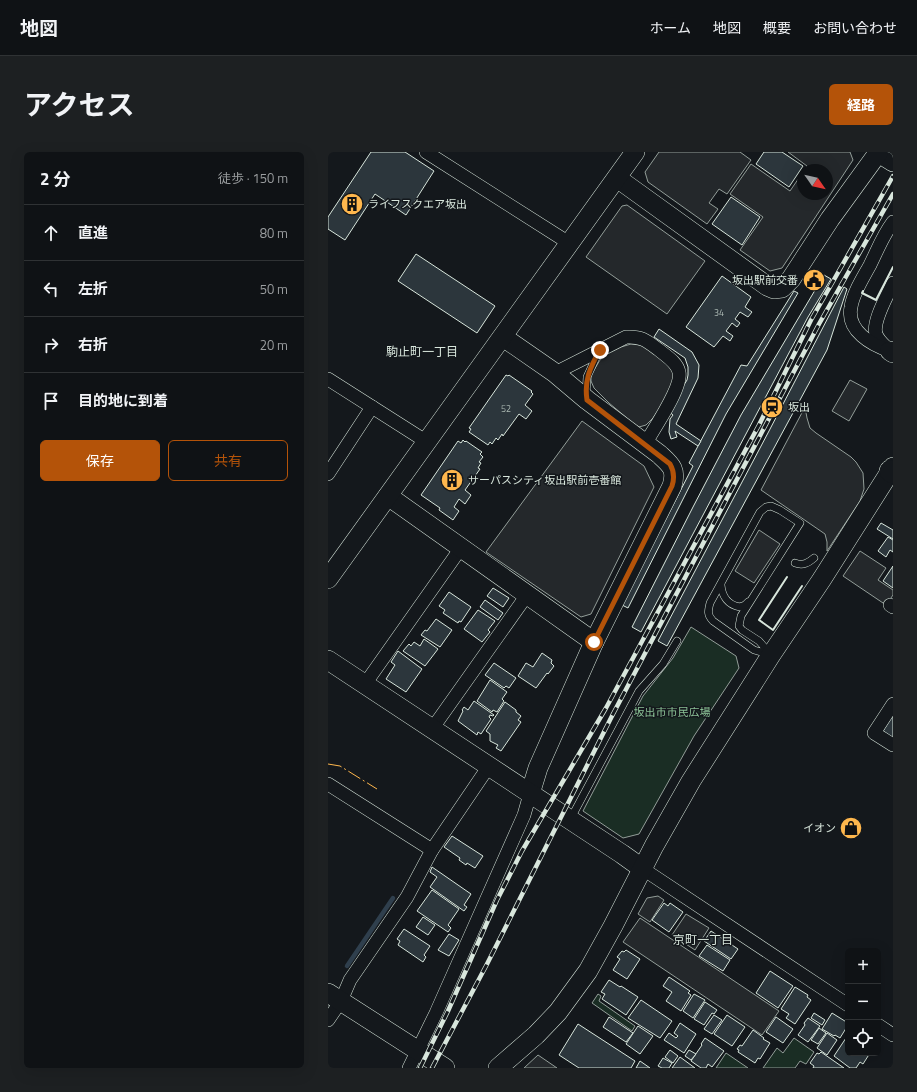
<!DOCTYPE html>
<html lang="ja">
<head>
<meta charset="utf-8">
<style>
	body { margin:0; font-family:"Titillium Web","Noto Sans JP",sans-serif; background:#1d2022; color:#f1f3f6 }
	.controls { position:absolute; right:12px; bottom:12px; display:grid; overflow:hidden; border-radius:6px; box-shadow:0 4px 16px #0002 }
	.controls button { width:36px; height:36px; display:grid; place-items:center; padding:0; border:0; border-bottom:1px solid #2f3234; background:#0f1215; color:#f1f3f6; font:20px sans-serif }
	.compass { position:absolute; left:469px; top:12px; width:36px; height:36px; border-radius:50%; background:#0f1215; box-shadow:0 4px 16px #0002; rotate:124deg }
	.stop { position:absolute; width:12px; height:12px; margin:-9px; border:3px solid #b45309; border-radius:50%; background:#fff }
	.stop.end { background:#b45309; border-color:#fff; box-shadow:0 1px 4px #0008 }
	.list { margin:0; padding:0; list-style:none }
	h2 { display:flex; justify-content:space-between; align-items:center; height:52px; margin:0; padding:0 16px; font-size:17px }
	h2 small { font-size:13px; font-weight:400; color:#9b9ea0 }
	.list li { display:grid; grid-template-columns:26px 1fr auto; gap:12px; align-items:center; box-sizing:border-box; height:56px; padding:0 16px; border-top:1px solid #2f3234 }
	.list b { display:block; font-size:15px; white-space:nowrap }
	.list em { font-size:13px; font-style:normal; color:#9b9ea0 }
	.actions { display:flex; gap:8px; padding:12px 16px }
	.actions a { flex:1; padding:9px 0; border:1px solid #b45309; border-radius:6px; text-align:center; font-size:14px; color:#b45309 }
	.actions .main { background:#b45309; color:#fff }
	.icon { flex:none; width:22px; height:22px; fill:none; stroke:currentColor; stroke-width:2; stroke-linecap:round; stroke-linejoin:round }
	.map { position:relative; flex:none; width:565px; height:916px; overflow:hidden; border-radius:6px }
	header { display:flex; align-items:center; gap:24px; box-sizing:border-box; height:56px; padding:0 20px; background:#0f1215; border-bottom:1px solid #2f3234 }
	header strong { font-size:19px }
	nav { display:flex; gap:22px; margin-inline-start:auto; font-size:14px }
	.intro { display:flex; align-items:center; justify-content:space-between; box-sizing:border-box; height:96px; padding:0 24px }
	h1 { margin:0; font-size:28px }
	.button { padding:10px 18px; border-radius:6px; background:#b45309; color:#fff; font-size:14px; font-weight:700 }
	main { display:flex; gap:24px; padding:0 24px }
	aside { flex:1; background:#0f1215; border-radius:6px; box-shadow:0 4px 16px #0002 }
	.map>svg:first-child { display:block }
	.green { fill:#1a2d24; stroke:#939e99 }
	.parking { fill:#24282b; stroke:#939e99 }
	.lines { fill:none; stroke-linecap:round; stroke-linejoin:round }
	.stream { stroke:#2f3f4d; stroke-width:4.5 }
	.building { fill:#2c363c; stroke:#d8e6dc }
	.lane-casing { stroke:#d8e6dc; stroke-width:8 }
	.street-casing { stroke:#d8e6dc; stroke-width:14 }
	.secondary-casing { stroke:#d8e6dc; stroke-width:20 }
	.primary-casing { stroke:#d8e6dc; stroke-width:22 }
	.lane { stroke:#14181c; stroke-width:7 }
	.street { stroke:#14181c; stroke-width:13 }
	.secondary { stroke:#14181c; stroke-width:19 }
	.primary { stroke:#14181c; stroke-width:21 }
	.rail-casing { stroke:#d8e6dc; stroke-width:4.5 }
	.rail { stroke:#14181c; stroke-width:3; stroke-dasharray:9; stroke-linecap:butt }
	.wall { stroke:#d8e6dc; stroke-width:2 }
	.power { stroke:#ffb74d; stroke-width:1; stroke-dasharray:14 3 2 3; stroke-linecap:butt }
	.route { stroke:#b45309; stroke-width:5 }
	.labels { text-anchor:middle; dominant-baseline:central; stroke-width:3; stroke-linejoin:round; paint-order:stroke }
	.number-label { font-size:9px; fill:#adbab4 }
	.poi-label { font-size:11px; fill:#d8e6dc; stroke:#14181c; text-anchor:start }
	.park-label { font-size:11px; fill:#8ac095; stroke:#14181c }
	.neighbourhood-label { font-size:12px; fill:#d8e6dc; stroke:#14181c }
</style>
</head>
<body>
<header>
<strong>地図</strong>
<nav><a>ホーム</a><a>地図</a><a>概要</a><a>お問い合わせ</a></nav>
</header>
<div class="intro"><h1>アクセス</h1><a class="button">経路</a></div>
<main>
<aside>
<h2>2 分<small>徒歩 · 150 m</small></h2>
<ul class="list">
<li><svg class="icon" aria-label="ahead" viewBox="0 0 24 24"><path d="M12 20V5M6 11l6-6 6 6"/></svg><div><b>直進</b></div><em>80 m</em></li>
<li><svg class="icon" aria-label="left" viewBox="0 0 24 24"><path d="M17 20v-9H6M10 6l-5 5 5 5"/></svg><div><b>左折</b></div><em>50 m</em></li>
<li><svg class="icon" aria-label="right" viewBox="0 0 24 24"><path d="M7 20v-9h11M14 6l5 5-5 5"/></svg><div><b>右折</b></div><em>20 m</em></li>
<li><svg class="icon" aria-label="arrive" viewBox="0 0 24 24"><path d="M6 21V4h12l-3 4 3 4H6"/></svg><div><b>目的地に到着</b></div></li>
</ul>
<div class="actions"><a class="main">保存</a><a>共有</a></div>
</aside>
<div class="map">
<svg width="565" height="916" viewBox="0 0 565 916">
	<rect width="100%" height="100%" fill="#14181c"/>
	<g class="green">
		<path d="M363,475l45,29 3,12 -45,68 -55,98 -16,4 -40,-27 60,-115 30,-38z"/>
		<path d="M270,842l3,2 -2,5 36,25 -3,5 -40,-28z"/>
		<path d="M466,886l20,14 -8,12 -6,-3 -5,7h-32l14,-20 6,5z"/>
		<path d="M398,901l22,15h-32z"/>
	</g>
	<g class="parking">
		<path d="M331,0h81l11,8 -24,34 -8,-5 -10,14 9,6 -11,15 -59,-42 -3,-10z"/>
		<path d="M460,0h62l3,8 -71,108 -12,3 -30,-21 23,-33 -33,-23 21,-30 39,27 13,-19v22h24v-24h-23l3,-4z"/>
		<path d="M299,53l78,56 -38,53 -81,-57 36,-51z"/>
		<path d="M303,192l9,1 5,2 23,17 5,6 1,8 -2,13 -19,27 -7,7 -7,2 -5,-3 -25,-21 -15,-15 -3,-7v-6l9,-15 7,-6 14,-7z"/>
		<path d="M522,228l17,9 -18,32 -17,-10z"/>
		<path d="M477,255l2,11 3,10 6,5 35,24 5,5 7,11 1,16 -4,12 -33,50v-9l-2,-8 -64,-44z"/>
		<path d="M254,269l62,45 10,21 -63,127 -10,3 -95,-65z"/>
		<path d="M431,378l21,14 -26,39 -19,-12z"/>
		<path d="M532,399l26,17 -8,12 15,10v5l-7,10 -43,-29z"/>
		<path d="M330,744l6,4 -14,22 -12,-8 9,-16z"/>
		<path d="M358,762l23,14 -14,22 -23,-15z"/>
		<path d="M312,766l139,93 -17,24 -139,-93z"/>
		<path d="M210,903l19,13h-33z"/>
	</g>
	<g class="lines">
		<path class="stream" d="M19,814l46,-68"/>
	</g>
	<g class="building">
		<path d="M43,0h34l29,19 -28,44 -31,-21 -30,46 -17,-11v-12z"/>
		<path d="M436,0h18l21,14 -14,21 -33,-23z"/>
		<path d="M403,45l29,20 -18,28 -30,-21z"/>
		<path d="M88,102l79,52 -18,27 -79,-52z"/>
		<path d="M496,123l7,4 -23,38 -167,315 -9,-5 61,-120 48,-92z"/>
		<path d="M394,124l29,21 -6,10 7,5 -4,5 -8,-5 -5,7 5,4 -3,4 -5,-4 -6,8 7,5 -3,5 -7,-5 -9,11 -28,-20z"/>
		<path d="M516,135l3,2 -20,61 -160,296 -9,-5 111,-210z"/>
		<path d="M466,139l4,2 -72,121 -98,194 -6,-3 71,-139 -4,-3 52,-98 6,1z"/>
		<path d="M331,177l33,23 7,13 -1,13 -22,46 25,17 -3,5 -23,-15 2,6 -6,2 -2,-7 1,-13 3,-4 -5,-4 19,-31 1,-5v-8l-3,-9 -31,-21z"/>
		<path d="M178,223l2,1 1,-1 23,16 -1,1 2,2 -8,11 7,6 -6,8 -7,-5 -16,22 -1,-2 -4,6 -2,-2 -4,6 -2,-2 -2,3 -19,-13 2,-3 -2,-1z"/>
		<path d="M135,288l2,2 1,-1 16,11 -2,2 3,3 -4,5 2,1 -3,5 2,1 -15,21 6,5 -6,9 -6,-5 -5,8 5,4 -6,9 -14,-10 1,-2 -19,-13 37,-54 3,2z"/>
		<path d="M553,371l12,7v9l-16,-10z"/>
		<path d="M560,385l5,3v12l-3,-2 -4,7 -8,-6z"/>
		<path d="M565,414v22l-10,-7z"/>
		<path d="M165,436l16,10 -6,9 -16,-11z"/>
		<path d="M121,440l22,15 -10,15 -2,-1 -1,2 -15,-10 2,-3 -6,-4z"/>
		<path d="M157,448l18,13 -5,7 -18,-13z"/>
		<path d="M150,458l17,11 -7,9 2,2 -8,10 -18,-13z"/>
		<path d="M108,467l16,11 -12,17 -19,-12 4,-5 2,1z"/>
		<path d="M96,487l14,10 -13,17 -22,-15 6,-7 2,2 3,-4 6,4z"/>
		<path d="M70,499l24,18 -16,23 -20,-13 9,-14 -4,-3z"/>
		<path d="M214,501l10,7 -1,3 3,3 -6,8 -1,-1 -11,15 -18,-12 8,-13 7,4z"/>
		<path d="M166,511l22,15 -7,10 -3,-2 -2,2 -19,-13z"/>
		<path d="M162,528l17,12 -5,7 2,2 -7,11 -4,-2 -1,2 -15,-11z"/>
		<path d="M146,549l20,14 -1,1 -3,-1 -1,2 2,2 -10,15 -3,-2 -1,3 -19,-14 5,-10 -1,-1 2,-3 4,3z"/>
		<path d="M177,550l11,8v2l5,4 -3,4 3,2 -20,29 -5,-3 2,-3 -8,-4v-7l-4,-3z"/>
		<path d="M564,564l1,1v21l-10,-7z"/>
		<path d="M124,684l31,20 -8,12 -8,-5 -1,2 -7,-5 1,-2 -16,-11z"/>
		<path d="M104,715l39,27 -7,11 3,2 -3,4 -34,-24 7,-10 -7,-5z"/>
		<path d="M104,738l27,19 -11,16 3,3 -3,4 -31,-21z"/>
		<path d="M336,751l4,3 2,-3 13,9 -14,20 -17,-12z"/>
		<path d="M95,765l12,8 -7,10 -12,-8z"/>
		<path d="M76,777l26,17 -6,9 2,2 -3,5 -25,-17 2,-4 -3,-2z"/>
		<path d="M383,779l27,18 -7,10 -27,-18z"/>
		<path d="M121,782l10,6 -10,16 -11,-6z"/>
		<path d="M379,793l23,15 -7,11 -24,-15z"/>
		<path d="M298,798l14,9 -13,20 -14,-9 7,-11 -3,-2 5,-6 2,1z"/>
		<path d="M442,819l23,15 -15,22 -22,-15z"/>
		<path d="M341,825l21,14 -2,2 3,2 -10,16 -15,-10 6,-9 -9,-6z"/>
		<path d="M281,828l11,7 1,-1 17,11 -12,18 -24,-16 3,-5 -4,-2z"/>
		<path d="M467,835l13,8 -1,2 4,3 -16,24 -9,-6 3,-4 -8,-5z"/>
		<path d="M366,842l11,6 -12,18 -10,-7z"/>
		<path d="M313,848l31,21 -12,17 -32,-20z"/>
		<path d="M377,850l12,8 -3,4 -2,-1 -8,12 -10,-6z"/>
		<path d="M486,861l11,7 -3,5 -11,-7z"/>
		<path d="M504,861l16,10v2l-8,13 -5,-3 -1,1 -12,-7z"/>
		<path d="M386,863l8,5 -10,14 -8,-5z"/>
		<path d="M399,863l18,12 -13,19 -18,-12z"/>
		<path d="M281,865l24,16 -7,9 -23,-15z"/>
		<path d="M448,865l17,12 -10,14 -17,-11z"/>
		<path d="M480,866l12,8 -12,16 -10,-7 7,-10 -1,-2z"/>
		<path d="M352,871l16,11 -12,19 -20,-13 5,-7 7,5 2,-2 -4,-3z"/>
		<path d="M250,872l57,37 -4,7h-52l-20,-13z"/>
		<path d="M310,874l15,10 -13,18 -14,-10z"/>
		<path d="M491,876l7,5 -8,11 -7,-4z"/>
		<path d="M425,878l11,8 -1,1 7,4 -10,16 -2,-1 -3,5 -17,-11 1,-2 -2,-1 3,-4 2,1z"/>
		<path d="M499,881l10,7 -10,15 -10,-7z"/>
		<path d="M520,883v18h22l-7,11 -3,-2 -4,6h-6l-16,-12z"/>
		<path d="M377,886l19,13 -12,16 -4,-3 -2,4h-5l-10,-7 11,-16 -1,-1z"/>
		<path d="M342,898l8,6 -5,7 -8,-6z"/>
		<path d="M361,898l7,4 -5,6 -6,-4z"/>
		<path d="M493,900l23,16h-31l1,-2 -4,-3 7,-10 2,1z"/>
		<path d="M352,905l15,11h-23z"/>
		<path d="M335,906l9,5 -3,5h-7l-4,-2z"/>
		<path d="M312,909l10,7h-14z"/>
	</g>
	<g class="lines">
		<g class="lane-casing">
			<g id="lane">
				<path d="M258,244l1,-19 11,-24"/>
				<path d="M443,354l9,4 20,13 -59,93 -2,10 3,4 17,11 12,14 -17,-5 -41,-29c-6,-6 -5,-10 -3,-18l50,-91 6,-5z"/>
				<path d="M467,411c8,3 13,0 19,-5"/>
				<path d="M393,433c1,11 7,20 19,22l5,-2 3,-3"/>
				<path d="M242,668l69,-129 24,-27 14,-23"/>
			</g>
		</g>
		<g class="street-casing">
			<g id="street">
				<path d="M98,0l143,91"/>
				<path d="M560,197c-5,-5 -10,-9 -12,-15 -4,-13 12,-39 17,-51"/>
				<path d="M562,199c-18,-6 -44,-20 -39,-44 2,-14 12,-29 19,-42 7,-14 13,-30 23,-43"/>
				<path d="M227,221l71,-36c16,-1 21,4 33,13 7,6 18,12 20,22 4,15 -26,58 -34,72"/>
				<path d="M0,227l99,63"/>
				<path d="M0,322l44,-67"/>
				<path d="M562,453l3,2"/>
				<path d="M37,532l96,-136"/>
				<path d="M565,552l-19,29 19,12"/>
				<path d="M104,577l95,-134"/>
				<path d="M0,632l104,66"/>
				<path d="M315,717l205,136"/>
				<path d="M0,868l13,-19 9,-21 57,-83 25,-47 57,-84"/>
				<path d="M550,873l15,10"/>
				<path d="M81,916l27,-55 88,-198 6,-21"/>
			</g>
		</g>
		<g class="secondary-casing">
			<g id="secondary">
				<path d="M549,0l16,10"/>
				<path d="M289,26l150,108 7,3 8,-1 9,-9 39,-60 48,-66"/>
				<path d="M175,185l52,36 32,27 72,54c12,11 18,15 13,32l-78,156 -56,126 -8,26"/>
				<path d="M562,199l3,2"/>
				<path d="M60,344l206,146"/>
				<path d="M0,427l307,-427"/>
				<path d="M0,508l294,194 21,15"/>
				<path d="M0,841l117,75"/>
				<path d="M170,916l38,-33 22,-23 30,-41 25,-45 41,-80 37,-65 80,-126 51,-76 71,-112"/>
			</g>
		</g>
		<g class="primary-casing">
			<path id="primary" d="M562,319l3,2"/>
		</g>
		<use href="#lane" class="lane"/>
		<use href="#street" class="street"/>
		<use href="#secondary" class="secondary"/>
		<use href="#primary" class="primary"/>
		<g class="rail-casing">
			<g id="rail">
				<path d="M92,916l28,-57 49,-111 25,-49 84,-143 153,-283 52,-105 82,-144"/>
				<path d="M104,916l54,-102 127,-252 206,-390 74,-130"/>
			</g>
		</g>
		<use href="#rail" class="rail"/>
		<g class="wall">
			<path d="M535,139l-1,2 14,7 17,-33"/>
			<path d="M459,425l-28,43 14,10 29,-44"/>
		</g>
		<path class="power" d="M0,612l12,2 37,23"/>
	</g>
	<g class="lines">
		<path class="route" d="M266,490l78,-156c3,-9 2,-15 -2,-22l-83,-64c-3,-19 3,-33 13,-50"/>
	</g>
	<defs>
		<g id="building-disc" transform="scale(1.15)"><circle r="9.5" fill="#ffb74d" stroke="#14181c"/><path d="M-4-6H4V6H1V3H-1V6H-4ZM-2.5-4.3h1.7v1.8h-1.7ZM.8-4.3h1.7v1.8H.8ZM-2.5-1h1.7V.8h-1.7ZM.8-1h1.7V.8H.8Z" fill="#111"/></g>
		<g id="civic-disc" transform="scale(1.15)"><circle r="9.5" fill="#ffb74d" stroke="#14181c"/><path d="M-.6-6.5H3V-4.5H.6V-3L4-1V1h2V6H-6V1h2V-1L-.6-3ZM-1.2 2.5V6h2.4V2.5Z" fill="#111"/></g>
		<g id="station-disc" transform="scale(1.15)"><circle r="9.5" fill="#ffb74d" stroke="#14181c"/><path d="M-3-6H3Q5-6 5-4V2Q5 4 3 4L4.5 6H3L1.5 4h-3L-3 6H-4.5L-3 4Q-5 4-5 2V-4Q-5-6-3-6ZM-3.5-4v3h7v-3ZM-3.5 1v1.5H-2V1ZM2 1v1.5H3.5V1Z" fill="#111"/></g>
		<g id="shop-disc" transform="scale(1.15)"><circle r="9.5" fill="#ffb74d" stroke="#14181c"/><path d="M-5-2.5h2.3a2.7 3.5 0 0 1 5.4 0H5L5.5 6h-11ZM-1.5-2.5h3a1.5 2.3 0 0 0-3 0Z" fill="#111"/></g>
	</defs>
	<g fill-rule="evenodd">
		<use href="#building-disc" x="24" y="52"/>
		<use href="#civic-disc" x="486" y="128"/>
		<use href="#station-disc" x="444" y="255"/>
		<use href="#building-disc" x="124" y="328"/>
		<use href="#shop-disc" x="523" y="676"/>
	</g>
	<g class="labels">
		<g class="number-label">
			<text x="391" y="160">34</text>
			<text x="178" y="256">52</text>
		</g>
		<g class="poi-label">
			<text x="40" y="52">ライフスクエア坂出</text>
			<text x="470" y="128" text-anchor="end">坂出駅前交番</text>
			<text x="460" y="255">坂出</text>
			<text x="140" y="328">サーパスシティ坂出駅前壱番館</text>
			<text x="508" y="676" text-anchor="end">イオン</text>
		</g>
		<g class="park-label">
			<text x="344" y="560">坂出市市民広場</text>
		</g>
		<g class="neighbourhood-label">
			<text x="94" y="199">駒止町一丁目</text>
			<text x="375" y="787">京町一丁目</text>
		</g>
	</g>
</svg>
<div class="controls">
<button>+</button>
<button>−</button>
<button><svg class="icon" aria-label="locate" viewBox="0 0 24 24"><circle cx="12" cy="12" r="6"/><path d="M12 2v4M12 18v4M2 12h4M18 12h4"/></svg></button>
</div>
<svg class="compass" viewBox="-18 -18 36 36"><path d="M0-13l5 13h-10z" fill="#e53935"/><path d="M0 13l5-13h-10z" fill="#9b9ea0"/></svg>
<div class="stop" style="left:266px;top:490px"></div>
<div class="stop end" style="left:272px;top:198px"></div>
</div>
</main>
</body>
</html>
